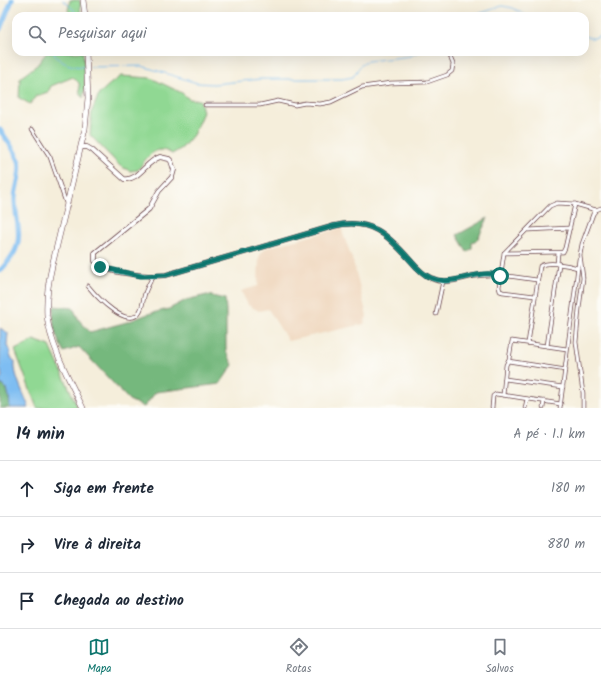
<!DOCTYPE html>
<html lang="pt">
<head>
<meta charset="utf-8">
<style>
	body { margin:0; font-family:Kalam,sans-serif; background:#f6f6f7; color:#1f2937 }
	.stop { position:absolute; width:12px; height:12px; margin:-9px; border:3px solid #0f766e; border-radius:50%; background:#fff }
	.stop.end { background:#0f766e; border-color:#fff; box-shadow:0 1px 4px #0008 }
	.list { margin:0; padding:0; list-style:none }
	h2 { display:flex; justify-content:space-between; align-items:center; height:52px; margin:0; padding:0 16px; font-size:17px }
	h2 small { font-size:13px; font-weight:400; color:#747a83 }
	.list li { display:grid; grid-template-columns:26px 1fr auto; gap:12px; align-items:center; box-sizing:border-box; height:56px; padding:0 16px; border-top:1px solid #e0e1e3 }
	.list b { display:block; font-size:15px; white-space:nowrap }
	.list em { font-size:13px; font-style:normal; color:#747a83 }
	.icon { flex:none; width:22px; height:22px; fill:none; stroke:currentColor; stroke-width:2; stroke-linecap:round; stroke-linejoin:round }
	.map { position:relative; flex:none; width:601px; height:408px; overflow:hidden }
	.search { position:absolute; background:#fff; box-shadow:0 4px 16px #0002; left:12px; right:12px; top:12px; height:44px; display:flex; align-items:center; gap:10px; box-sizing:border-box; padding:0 14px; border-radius:12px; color:#747a83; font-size:15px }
	.sheet { height:220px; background:#fff }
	nav { display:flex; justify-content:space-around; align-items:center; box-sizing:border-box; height:56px; border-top:1px solid #e0e1e3; background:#fff; font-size:11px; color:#747a83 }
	nav a { display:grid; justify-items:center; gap:2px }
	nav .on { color:#0f766e }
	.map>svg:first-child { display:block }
	.built { fill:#efd6bc }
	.green { fill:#90d893; stroke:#6d7c5f }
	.forest { fill:#74b87d; stroke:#5f6c54 }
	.water { fill:#7ebdf2; stroke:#646e8e }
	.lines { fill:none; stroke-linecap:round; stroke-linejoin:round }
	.stream { stroke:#7ebdf2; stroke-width:1 }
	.river { stroke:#7ebdf2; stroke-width:5 }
	.minor-casing { stroke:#643e45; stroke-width:4.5 }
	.tertiary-casing { stroke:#643e45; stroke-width:5.5 }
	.primary-casing { stroke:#643e45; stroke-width:6 }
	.minor { stroke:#fff; stroke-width:3 }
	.tertiary { stroke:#fff; stroke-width:4 }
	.primary { stroke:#fff; stroke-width:5 }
	.route { stroke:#0f766e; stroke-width:5 }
</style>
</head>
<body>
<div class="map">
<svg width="601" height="408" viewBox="0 0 601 408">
	<rect width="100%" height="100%" fill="#fdfcf7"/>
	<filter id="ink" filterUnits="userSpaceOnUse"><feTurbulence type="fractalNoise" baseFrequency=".025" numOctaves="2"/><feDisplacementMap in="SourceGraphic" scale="8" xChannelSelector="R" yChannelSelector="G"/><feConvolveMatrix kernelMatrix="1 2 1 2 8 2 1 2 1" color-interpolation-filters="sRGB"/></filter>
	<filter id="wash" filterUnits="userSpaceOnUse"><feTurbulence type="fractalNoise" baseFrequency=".012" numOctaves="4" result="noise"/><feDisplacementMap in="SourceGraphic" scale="16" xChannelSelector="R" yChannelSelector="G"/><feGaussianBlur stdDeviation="0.9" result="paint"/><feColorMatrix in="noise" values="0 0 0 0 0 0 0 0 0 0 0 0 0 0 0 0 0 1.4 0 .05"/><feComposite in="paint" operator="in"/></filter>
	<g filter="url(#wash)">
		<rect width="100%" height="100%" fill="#f5eedb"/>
		<path class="built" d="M341,228l12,33 14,55 -3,8 -76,17 -20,-32 -9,2 -11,-6 -7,-14 17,-5 1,-29 3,-5 4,-4z"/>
		<g class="green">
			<path d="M70,0h10l1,16h-11l-2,-6z"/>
			<path d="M47,52h36l2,36 -2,10 -3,-4 -1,-11 -6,-6 -22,9 -3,6 -12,4 -6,8 -11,-6 1,-20 17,-13z"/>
			<path d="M121,76l30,2 31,15 7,6 11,1 3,12 -10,23 -11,13 -10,6c-16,-11 -25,3 -34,16l-8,1 -10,-5 -30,-31 2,-24 7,-17 11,-10z"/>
			<path d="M34,340l16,6 28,62h-41l-22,-58z"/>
		</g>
		<g class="forest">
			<path d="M488,218l-11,22 -5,2v6l-5,4 -10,-17z"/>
			<path d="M207,295l18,4 1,11v41l7,14 -13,19 -64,8 -12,15 -15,-7 -50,-53 -15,5c-8,-14 -13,-30 -10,-46l19,2 6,12 11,12 37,-10 21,-8 21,-5 17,-9z"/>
			<path d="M0,384c10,3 9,15 10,24h-10z"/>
		</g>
		<path class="water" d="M0,328l8,5 -1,13 3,5v5l5,6c-2,13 10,33 14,46h-19c-1,-9 0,-21 -10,-24v-5l2,-2 -1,-6 -1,-1z"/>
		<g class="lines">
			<g class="stream">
				<path d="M63,0l11,10 1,2 -1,4"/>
				<path d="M473,16l29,-10 11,2 14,8"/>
				<path d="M585,36c6,3 10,3 16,-1"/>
				<path d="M55,52l-1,2c7,10 19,13 30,13"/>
				<path d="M90,67l52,-1 55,17 17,1 47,-5h81l11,-2 7,-11 7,-5 36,-4 7,-1 8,-4"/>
			</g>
			<g class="river">
				<path d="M0,29l12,-29"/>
				<path d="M0,130c7,10 15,20 19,31 3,12 -3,24 -4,36 -1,15 7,36 2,49 -3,10 -10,17 -17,25"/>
			</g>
		</g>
	</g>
	<g filter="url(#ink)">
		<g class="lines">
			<g class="minor-casing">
				<g id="minor">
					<path d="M205,105h55l18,-4 17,4 10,-2 15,1 11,-2 31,-15 29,-4 36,-1 20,-7 5,-4 1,-7 -5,-12"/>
					<path d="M32,129l18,28 16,46"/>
					<path d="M528,230l42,-2"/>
					<path d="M504,253l59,-1 2,-4 10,-44"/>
					<path d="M557,264l1,-11"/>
					<path d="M501,275l36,5"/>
					<path d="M88,286c8,10 41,46 52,25 3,-5 3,-12 5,-18 2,-6 5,-11 8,-17"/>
					<path d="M535,296l-32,-4 -3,-1 -1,-4 5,-34 46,-47 7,-3 18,1 21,6"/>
					<path d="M436,314l7,-33"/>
					<path d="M528,343l12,-77c9,-5 28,-1 38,2"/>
					<path d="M547,346l12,-82"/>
					<path d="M508,361l58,9"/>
					<path d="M505,379l58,8"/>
					<path d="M503,395l3,-30 3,-6 3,-18 55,8"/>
					<path d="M492,408l1,-12 3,-2 65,10"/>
					<path d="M525,408l2,-9"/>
					<path d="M543,408l1,-7"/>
					<path d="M560,408l19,-149"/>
					<path d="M583,408v-15l-7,-51 3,-33 4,-31 -3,-23 2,-11 11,-30 3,-4 5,-2"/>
				</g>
			</g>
			<g class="tertiary-casing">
				<path id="tertiary" d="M81,147h6l5,3 32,29c15,2 22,-18 36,-22l9,2 2,2 3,9 -2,7 -13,14 -10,18 -54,44v8c8,13 56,16 71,14l168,-49c36,-9 54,9 76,34 6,7 13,15 21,18 14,7 27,1 42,-2 9,-2 18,-2 28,-1"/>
			</g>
			<g class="primary-casing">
				<g id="primary">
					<path d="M83,0l2,16"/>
					<path d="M83,408c-13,-27 -33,-63 -36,-92 -1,-17 1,-33 5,-50l33,-137 3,-31 -2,-46"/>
				</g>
			</g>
			<use href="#minor" class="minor"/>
			<use href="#tertiary" class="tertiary"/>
			<use href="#primary" class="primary"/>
		</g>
	</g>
	<g class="lines" filter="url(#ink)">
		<path class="route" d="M100,267l41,9 25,-1 168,-49c36,-9 54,9 76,34 6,7 13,15 21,18 23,10 48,-11 69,-2"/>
	</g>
</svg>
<div class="stop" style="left:500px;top:276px"></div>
<div class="stop end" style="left:100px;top:267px"></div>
<div class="search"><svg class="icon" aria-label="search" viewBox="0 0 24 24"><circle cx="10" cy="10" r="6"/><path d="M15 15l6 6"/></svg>Pesquisar aqui</div>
</div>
<section class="sheet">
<h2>14 min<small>A pé · 1.1 km</small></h2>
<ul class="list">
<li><svg class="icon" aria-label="ahead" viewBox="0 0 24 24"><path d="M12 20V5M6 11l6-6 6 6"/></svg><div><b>Siga em frente</b></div><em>180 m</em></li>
<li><svg class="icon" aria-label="right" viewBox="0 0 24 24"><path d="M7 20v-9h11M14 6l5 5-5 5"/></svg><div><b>Vire à direita</b></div><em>880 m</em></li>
<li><svg class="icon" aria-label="arrive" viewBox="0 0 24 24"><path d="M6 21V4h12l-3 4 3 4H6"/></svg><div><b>Chegada ao destino</b></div></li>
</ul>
</section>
<nav>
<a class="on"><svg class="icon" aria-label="map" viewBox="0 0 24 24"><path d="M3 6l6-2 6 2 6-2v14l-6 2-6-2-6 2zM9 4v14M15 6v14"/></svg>Mapa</a>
<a><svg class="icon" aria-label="directions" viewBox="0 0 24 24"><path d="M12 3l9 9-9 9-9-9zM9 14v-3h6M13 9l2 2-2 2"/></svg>Rotas</a>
<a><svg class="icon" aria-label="saved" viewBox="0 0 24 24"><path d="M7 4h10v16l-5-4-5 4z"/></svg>Salvos</a>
</nav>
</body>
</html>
